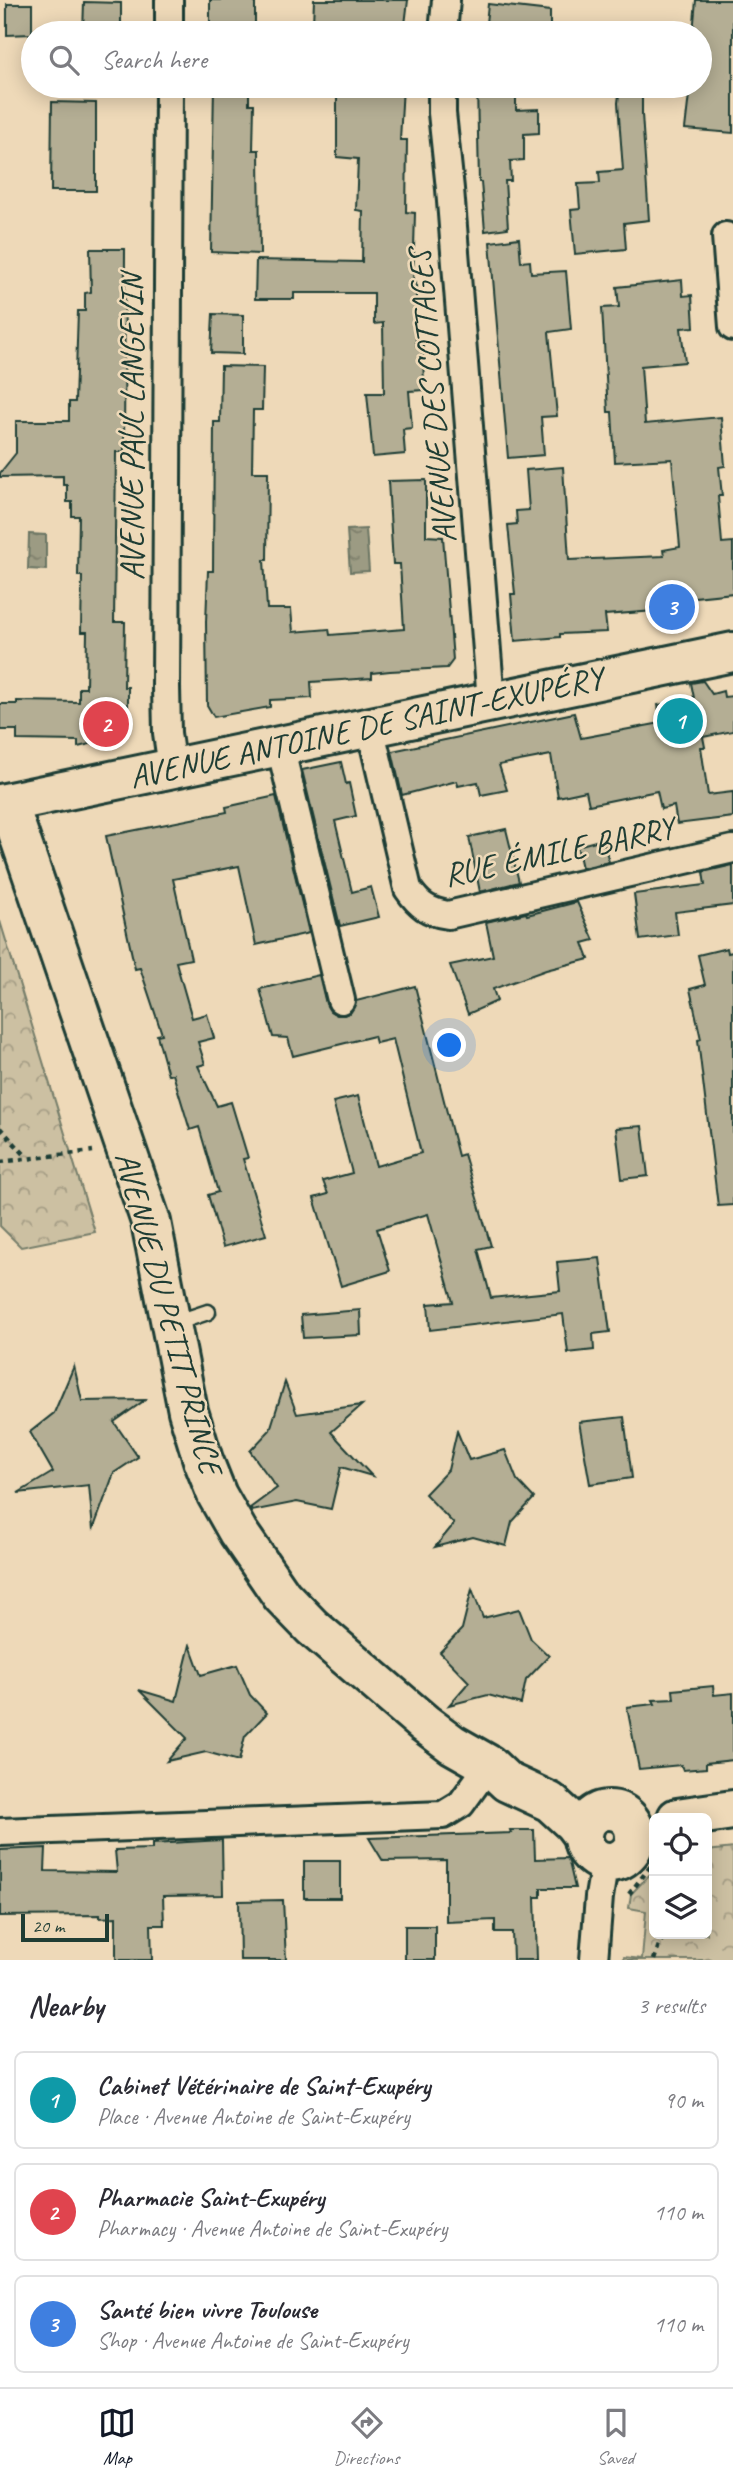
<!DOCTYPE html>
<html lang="en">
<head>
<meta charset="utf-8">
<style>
	body { margin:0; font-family:Caveat,sans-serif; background:#f2f2f3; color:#2b2b33 }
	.controls { position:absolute; right:21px; bottom:21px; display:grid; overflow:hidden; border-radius:10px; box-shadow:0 4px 18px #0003 }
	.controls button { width:63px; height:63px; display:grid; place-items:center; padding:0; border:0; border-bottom:2px solid #e1e1e2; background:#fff; color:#2b2b33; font:35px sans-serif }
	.scale { position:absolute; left:21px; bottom:18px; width:88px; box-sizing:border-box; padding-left:7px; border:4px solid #1f3d34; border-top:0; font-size:19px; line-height:24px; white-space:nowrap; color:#1f3d34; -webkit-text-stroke:5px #eed9b8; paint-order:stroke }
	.you { position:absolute; left:450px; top:1046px; width:24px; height:24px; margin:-18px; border:5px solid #fff; border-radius:50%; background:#1a73e8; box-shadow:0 0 0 10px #1a73e833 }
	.badge { display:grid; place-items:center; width:46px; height:46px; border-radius:50%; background:#111827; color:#fff; font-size:23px; font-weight:700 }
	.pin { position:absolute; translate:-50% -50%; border:4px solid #fff; box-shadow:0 2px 7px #0006 }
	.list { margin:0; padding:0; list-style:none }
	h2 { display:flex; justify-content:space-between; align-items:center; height:91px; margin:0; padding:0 28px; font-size:30px }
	h2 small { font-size:23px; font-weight:400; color:#7c7c81 }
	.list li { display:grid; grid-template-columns:46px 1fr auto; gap:21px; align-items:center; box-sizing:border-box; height:98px; margin:0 14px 14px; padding:0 14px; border:2px solid #e1e1e2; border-radius:10px }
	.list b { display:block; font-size:26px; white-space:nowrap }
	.list p { margin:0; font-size:23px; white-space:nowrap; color:#7c7c81 }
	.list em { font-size:23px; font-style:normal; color:#7c7c81 }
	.icon { flex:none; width:38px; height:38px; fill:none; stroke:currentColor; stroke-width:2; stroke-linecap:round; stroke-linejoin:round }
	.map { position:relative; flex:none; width:733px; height:1960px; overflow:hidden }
	.search { position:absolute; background:#fff; box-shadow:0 4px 18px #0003; left:21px; right:21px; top:21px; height:77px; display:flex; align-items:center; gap:18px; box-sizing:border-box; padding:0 24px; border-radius:38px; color:#7c7c81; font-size:26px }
	.sheet { height:427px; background:#fff }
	nav { display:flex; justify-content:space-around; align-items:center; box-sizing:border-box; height:98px; border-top:2px solid #e1e1e2; background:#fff; font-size:19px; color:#7c7c81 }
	nav a { display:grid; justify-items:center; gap:4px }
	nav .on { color:#111827 }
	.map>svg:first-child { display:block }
	.forest { fill:url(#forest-crowns); stroke:#767e6b; stroke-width:2 }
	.water { fill:url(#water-ripples); stroke:#6a7563; stroke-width:2 }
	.building { fill:#b4ae94; stroke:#1f3d34; stroke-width:2 }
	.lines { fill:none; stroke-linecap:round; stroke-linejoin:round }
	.lane-casing { stroke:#1f3d34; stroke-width:19 }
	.street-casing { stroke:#1f3d34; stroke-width:32 }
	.secondary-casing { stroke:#1f3d34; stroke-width:44 }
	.path { stroke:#1f3d34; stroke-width:4.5; stroke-dasharray:5 5; stroke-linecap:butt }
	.lane { stroke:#eed9b8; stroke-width:14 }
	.street { stroke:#eed9b8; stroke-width:26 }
	.secondary { stroke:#eed9b8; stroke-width:38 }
	.labels { text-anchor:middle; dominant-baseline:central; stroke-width:5; stroke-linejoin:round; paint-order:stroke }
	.street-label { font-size:33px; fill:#1f3d34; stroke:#eed9b8 }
</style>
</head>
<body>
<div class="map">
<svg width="733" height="1960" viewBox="0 0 733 1960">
	<defs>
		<pattern id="forest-crowns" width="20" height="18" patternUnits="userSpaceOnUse" patternTransform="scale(1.75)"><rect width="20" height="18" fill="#ccc0a2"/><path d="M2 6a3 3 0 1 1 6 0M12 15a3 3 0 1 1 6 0" fill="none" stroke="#a59d85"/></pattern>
		<pattern id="water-ripples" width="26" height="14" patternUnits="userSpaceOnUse" patternTransform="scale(1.75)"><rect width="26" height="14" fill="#9c9b83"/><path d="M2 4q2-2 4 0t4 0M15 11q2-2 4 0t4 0" fill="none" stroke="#7f806c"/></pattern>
	</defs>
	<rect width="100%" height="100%" fill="#eed9b8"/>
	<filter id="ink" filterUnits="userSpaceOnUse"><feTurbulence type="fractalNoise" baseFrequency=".0143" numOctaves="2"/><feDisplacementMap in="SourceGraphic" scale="14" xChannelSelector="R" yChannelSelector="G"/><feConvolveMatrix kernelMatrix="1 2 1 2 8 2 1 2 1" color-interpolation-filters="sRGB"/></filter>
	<g filter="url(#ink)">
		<g class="forest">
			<path d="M0,921l95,311 -74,15 -21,-21z"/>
			<path d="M733,1848v112h-111l2,-3 18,2 4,-48 -17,-3 2,-14 23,-24v64h53v-83z"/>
		</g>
		<g class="water">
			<path d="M366,529l3,42 -19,1 -3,-42z"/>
			<path d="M29,534l17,1v35l-18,-1z"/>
		</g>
		<g class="building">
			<rect x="210" y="0" width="45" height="33"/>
			<path d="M314,0h94l-4,33h-44l1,-8 -48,-1z"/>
			<path d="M696,0h37v133l-48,-4 5,-43h10v-53h-7z"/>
			<path d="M84,2l37,1v30h-38z"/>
			<path d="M7,4h25v30l-25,1z"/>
			<path d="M488,4l62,7v17l-8,5h-57z"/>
			<path d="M214,86h35v18h5l-1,46h6l1,104 -49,-2z"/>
			<path d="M337,86h66l-3,54h7l-1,72 9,1 -2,70h3v62h7l1,45 -15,1 3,37 -9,1 2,25 -32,3 -6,-64h17l-1,-70 -9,1v-31h-80v6h-39l1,-39 106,2 1,-51 -7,-1 2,-51 -21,-2z"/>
			<path d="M477,86h39v24l23,-1v24l-15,1v26l-14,1 1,20h-6l3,47 -23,3 -4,-49h-2z"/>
			<path d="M620,86h22v28l7,106 -25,3 2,26 -51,5 -4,-44 9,-1 -2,-25 22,-1 -1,-11 24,-2 -5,-67z"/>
			<path d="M52,102l44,1v88h-45z"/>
			<path d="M519,238l2,24 9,-1 1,12 35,-2 5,58 -22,3 8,84 -16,1 3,38 -36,3 -18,-216z"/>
			<path d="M90,249h35l-1,203h-8l-2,170h11l-1,65h4v38l-10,12 -40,10v-6l-61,-1v-10h-17v-26h17v-3l62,1v-14h7l1,-56h-6l1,-56h-4l1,-60h-7v-14h-5v-17h-4v-9l-63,1v-4l16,-20v-32h53v-19h6l3,-91h7v-18l6,-1z"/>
			<path d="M682,280l1,16 9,-1 2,32 -13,1 4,34 -44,4 4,58 76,-7 4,49 -6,1 3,29h-4l4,47 11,-1v51l-67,7 1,10 -62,5 2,17 -47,2v3l-45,4 -4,-47h4l-7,-69 9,-1 -1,-13 13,-1 -3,-40 37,-3 6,93 95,-4 -1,-6 17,-3 -8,-88 -57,3 -3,-50h-4l-6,-104 17,-1 -2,-20z"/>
			<path d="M213,314l30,1v39l-32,-1z"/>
			<path d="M221,366l42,1 -1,43h-9l-1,62h16l-1,88h-3l3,49h24l2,23 36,-3 1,6 74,-6 -4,-65h-7l-5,-83 38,-1v56l17,1 10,123 -6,8 -57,3 -18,2v5l-61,4 1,16 -42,2v7l-56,10 -7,-12 -1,-83 2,-51h5l1,-149h6z"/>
			<path d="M703,681l9,13 11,-3 1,6 9,-1v35l-30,6 2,10h-4l7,48 25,-3v25l-56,7 -3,-18 -13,3 -4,-18 -68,14 -3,-14 -28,6 -7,-42 -52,10 8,25 -26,5 -3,-13 -20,4 -1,-5 -55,14 -10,-44 182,-38 7,25 80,-15 -3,-18 36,-7 -3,-15z"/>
			<path d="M341,762l5,22 3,-1 7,33 -21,5 17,71 19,-5 8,30 -39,9 -38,-156z"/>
			<path d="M276,796l33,137 -53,12 -17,-79 -66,13 18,80 -15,3 16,56 15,-4 7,24 -16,4 7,22 -7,2 19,40 14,-4 17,56 -5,1 23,76 -43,12 -15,-52 10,-3 -19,-65 -9,3 -17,-56 -5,1 -11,-40 5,-1 -22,-66 -5,1 -29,-133 121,-24 -1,-5z"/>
			<path d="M506,829l13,53 -39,10 -11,-55z"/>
			<path d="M603,839l6,23 -27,6 -5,-22z"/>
			<path d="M733,865v40l-58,7 3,23 -38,5 -6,-46 71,-9 -2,-13z"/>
			<path d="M577,902l17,38 -11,3 6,16 -43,11 -53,19 4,12 -29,13 -18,-49 43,-9 -7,-34 40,-9 1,2z"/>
			<path d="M727,948l1,5 5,-1v253l-15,1 -20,-166 3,-1 -11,-50 15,-4 -7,-30z"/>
			<path d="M319,975l7,29 4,7 7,4h7l7,-3 5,-11 59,-15 43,170 6,-2 27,92 -13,3 13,49 69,-7 -3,-29 43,-4 10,74 -17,2 1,16 -26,3 -5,-39 -133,16 -2,-26 25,-2 -25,-88 -51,15 13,42 -49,15 -27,-88 14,-4 -5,-13 29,-8 -19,-71 25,-6 18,70 45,-13 -28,-114 -17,4 -2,-7 -81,20 -5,-18 -15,-1 -13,-48z"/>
			<path d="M642,1126l6,50 -26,3 -6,-51z"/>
			<path d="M360,1310l1,25 -58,3 -2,-23z"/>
			<path d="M74,1366l8,35 63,-1 -31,22 24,35 -24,16 -21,57 -4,-45 -71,8 35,-21 -23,-40 24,-19z"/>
			<path d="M285,1382l12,32 65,-9 -31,27 41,44 -31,-9 -10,42 -34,-7 -45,9 -2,-3 27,-20 -27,-37 20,-21z"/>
			<path d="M624,1417l8,61 -42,6 -11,-62z"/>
			<path d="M457,1431l12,29 36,-10 12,30 17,18 -22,24 -6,24 -33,-9 -38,10 19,-23 -29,-30 23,-24z"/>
			<path d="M472,1589l11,29 36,-9 12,30 18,17 -23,24 -5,24 -33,-9 -39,10 20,-23 -29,-30 22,-23z"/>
			<path d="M190,1645l11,30 36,-10 13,30 17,18 -22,23 -6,25 -33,-9 -39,9 20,-23 -48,-48 37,11z"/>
			<path d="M713,1686l1,9 19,-2v67l-27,3v5l-23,2 -2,-5 -42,4 -12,-62 28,-3 -2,-4 21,-1 -1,-9z"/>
			<path d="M510,1830h24l1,29 33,-1 7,30h-34v9h-6l2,63h-24l-1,-28h-17v-12l-49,2v-62l-63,1 -14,-23 142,-5z"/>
			<path d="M222,1840l1,55 -60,1 1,29h-13l1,35h-36v-43l-16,1v-3l-100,1v-66l46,-2 -1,23 72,1 -2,-22 37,-1v-5z"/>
			<rect x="304" y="1861" width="36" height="37"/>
			<path d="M283,1900l3,60h-46l-1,-59z"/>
			<rect x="405" y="1926" width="30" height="34"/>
		</g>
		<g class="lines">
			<g class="lane-casing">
				<path id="lane" d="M172,1324l36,-12"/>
			</g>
			<g class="street-casing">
				<g id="street">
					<path d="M169,33v-33"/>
					<path d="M443,33l3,-33"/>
					<path d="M169,86l-3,601 1,46 5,35"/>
					<path d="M442,86v27l8,76 41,512"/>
					<path d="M726,236l7,91"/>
					<path d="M370,727l38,162c11,16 20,23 40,26l285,-66"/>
					<path d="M280,746l61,254"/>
					<path d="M0,1832l443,-17 18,-11 28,-39"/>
					<path d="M594,1960l5,-63 6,-36"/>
				</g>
			</g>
			<g class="secondary-casing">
				<g id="secondary">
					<path d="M8,803l143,419 37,189 15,49 14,35 21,37 44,64 30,31 112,96 28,21 37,21 18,17 43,20 23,21 10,13"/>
					<path d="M0,804l733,-152"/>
					<circle cx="609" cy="1836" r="26"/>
					<path d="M677,1818l56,-8"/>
				</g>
			</g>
			<g class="path">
				<path d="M0,1128l27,29"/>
				<path d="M0,1162l93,-11"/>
				<path d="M629,1894l25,-32"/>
				<path d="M654,1960l6,-18 7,-8"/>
			</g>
			<use href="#lane" class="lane"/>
			<use href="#street" class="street"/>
			<use href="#secondary" class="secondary"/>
		</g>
	</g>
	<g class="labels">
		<g class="street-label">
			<text transform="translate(432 396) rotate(-95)">AVENUE DES COTTAGES</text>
			<text transform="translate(132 427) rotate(-90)">AVENUE PAUL LANGEVIN</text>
			<text transform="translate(366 727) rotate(-12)">AVENUE ANTOINE DE SAINT-EXUPÉRY</text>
			<text transform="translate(559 851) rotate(-12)">RUE ÉMILE BARRY</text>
			<text transform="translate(169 1313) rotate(75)">AVENUE DU PETIT PRINCE</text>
		</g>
	</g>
</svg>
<div class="controls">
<button><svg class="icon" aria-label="locate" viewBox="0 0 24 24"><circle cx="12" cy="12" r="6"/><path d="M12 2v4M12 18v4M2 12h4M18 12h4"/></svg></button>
<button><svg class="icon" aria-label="layers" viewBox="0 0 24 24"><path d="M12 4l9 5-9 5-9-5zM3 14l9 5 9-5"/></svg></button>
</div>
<div class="scale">20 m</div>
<div class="you"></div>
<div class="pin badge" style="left:680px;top:721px;background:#0f9aa8">1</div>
<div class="pin badge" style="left:106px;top:724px;background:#e0444e">2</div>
<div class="pin badge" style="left:672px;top:607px;background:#3f7fe0">3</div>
<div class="search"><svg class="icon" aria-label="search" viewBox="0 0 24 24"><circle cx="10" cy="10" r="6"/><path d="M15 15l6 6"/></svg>Search here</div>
</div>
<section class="sheet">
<h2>Nearby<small>3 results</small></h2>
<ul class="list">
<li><span class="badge" style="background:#0f9aa8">1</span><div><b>Cabinet Vétérinaire de Saint-Exupéry</b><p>Place · Avenue Antoine de Saint-Exupéry</p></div><em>90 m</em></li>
<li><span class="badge" style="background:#e0444e">2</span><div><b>Pharmacie Saint-Exupéry</b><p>Pharmacy · Avenue Antoine de Saint-Exupéry</p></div><em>110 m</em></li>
<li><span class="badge" style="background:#3f7fe0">3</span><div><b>Santé bien vivre Toulouse</b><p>Shop · Avenue Antoine de Saint-Exupéry</p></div><em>110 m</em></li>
</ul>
</section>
<nav>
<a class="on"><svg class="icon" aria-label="map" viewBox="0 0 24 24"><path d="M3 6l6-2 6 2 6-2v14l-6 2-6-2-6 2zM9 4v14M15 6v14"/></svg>Map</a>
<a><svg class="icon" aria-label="directions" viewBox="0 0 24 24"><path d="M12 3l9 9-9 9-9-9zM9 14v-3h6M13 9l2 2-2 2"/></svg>Directions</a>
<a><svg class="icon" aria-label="saved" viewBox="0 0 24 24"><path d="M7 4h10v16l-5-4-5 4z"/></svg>Saved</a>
</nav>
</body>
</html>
